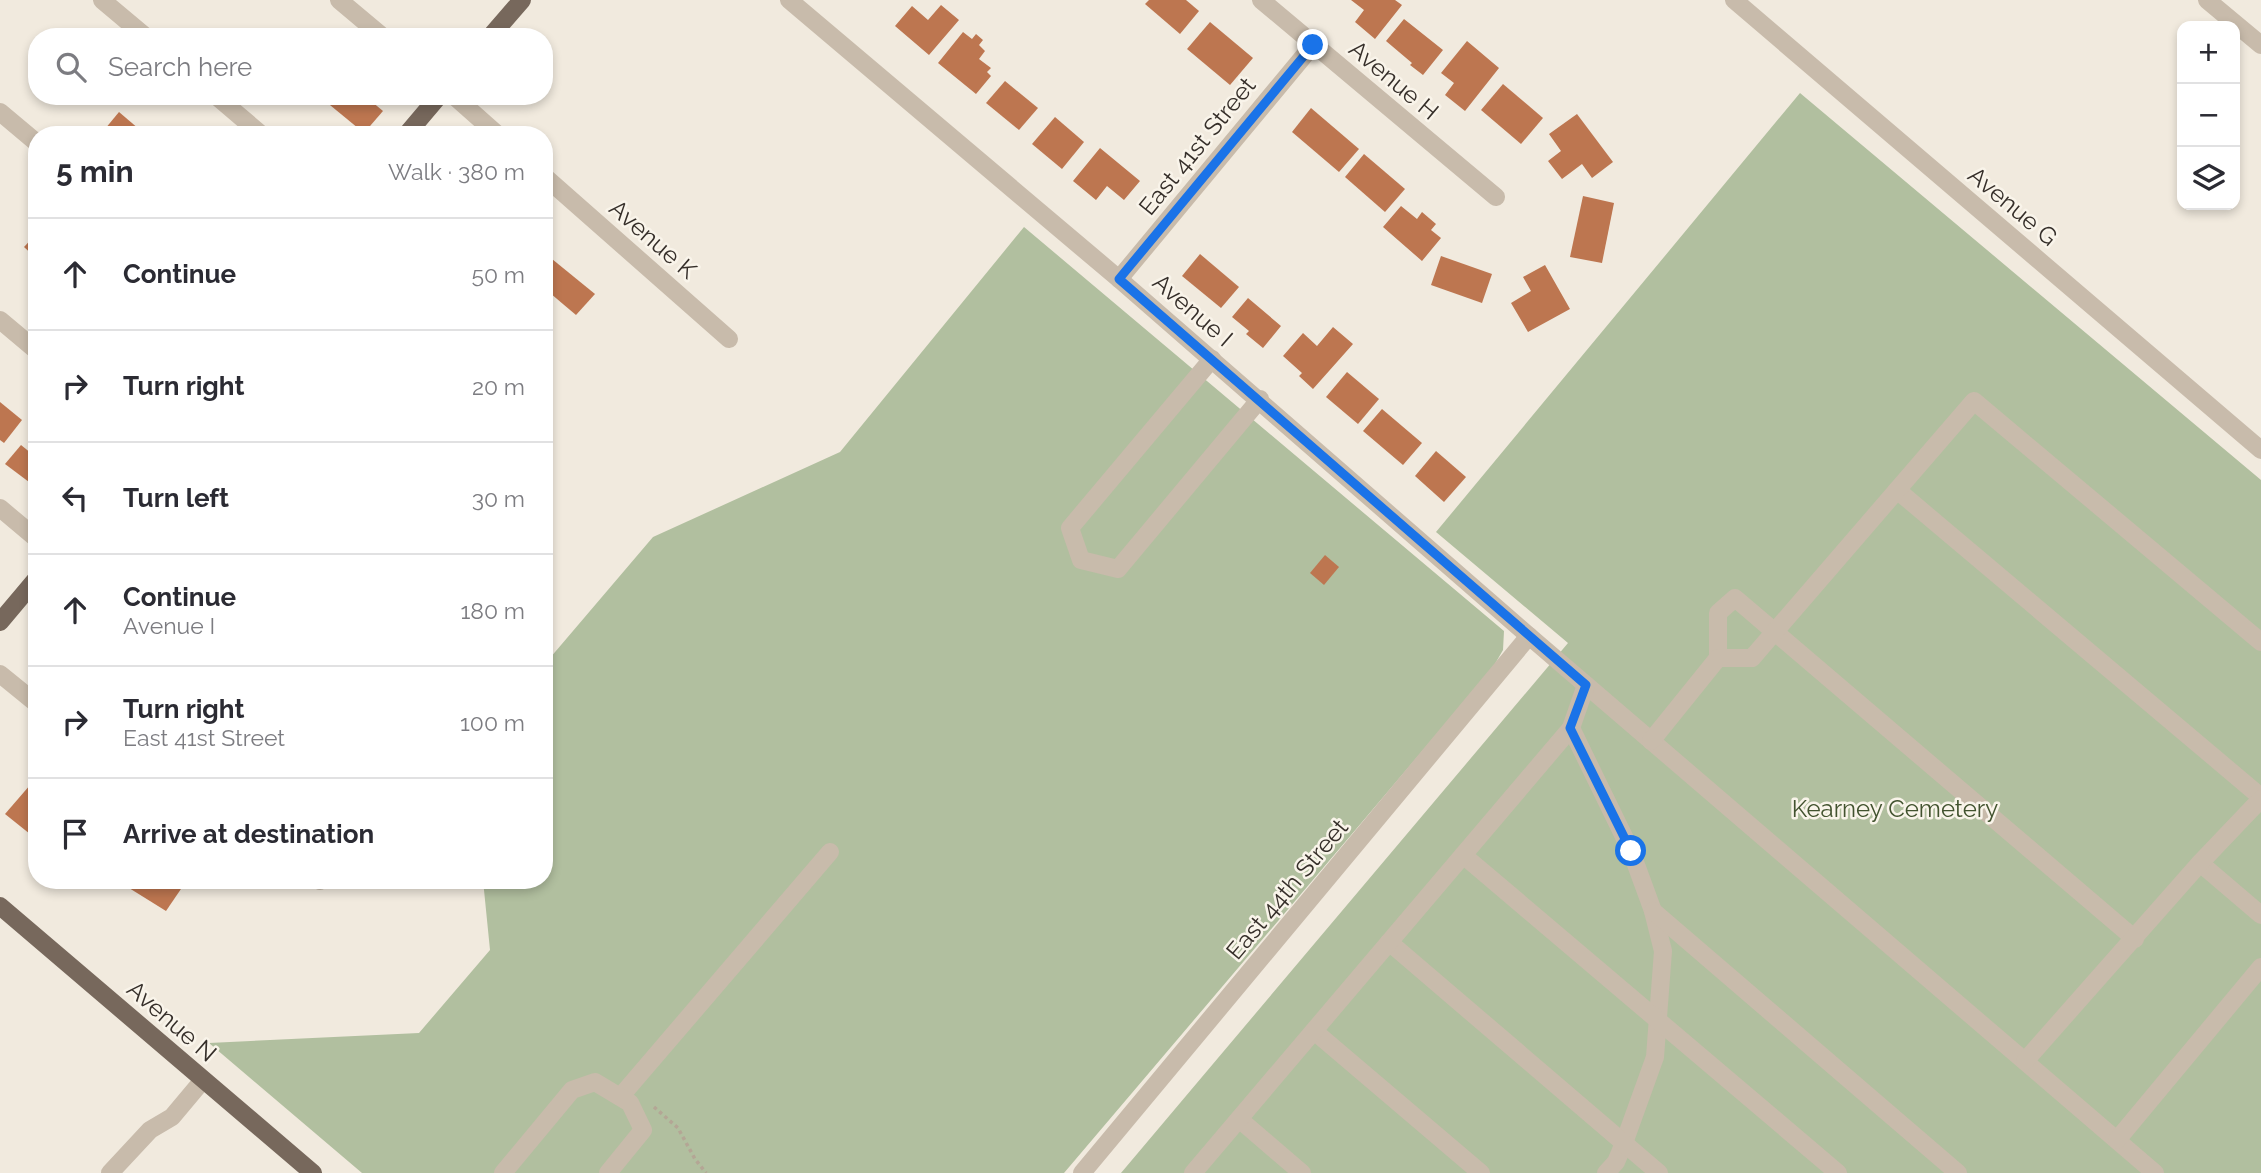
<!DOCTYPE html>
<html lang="en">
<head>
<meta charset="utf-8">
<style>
	body { margin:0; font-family:Raleway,sans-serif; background:#f7f7f7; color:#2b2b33 }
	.controls { position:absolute; right:21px; top:21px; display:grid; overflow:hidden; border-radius:14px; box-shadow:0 4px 10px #0003 }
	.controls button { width:63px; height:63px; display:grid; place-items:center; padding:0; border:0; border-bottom:2px solid #e1e1e2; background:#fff; color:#2b2b33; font:35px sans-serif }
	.stop { position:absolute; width:21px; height:21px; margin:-16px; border:5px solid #1a73e8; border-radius:50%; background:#fff }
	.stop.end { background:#1a73e8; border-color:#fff; box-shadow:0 2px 7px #0008 }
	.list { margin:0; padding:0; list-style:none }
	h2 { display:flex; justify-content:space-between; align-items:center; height:91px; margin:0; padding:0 28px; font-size:30px }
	h2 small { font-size:23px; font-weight:400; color:#7c7c81 }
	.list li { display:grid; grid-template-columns:46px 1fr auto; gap:21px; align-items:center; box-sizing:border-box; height:112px; padding:0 28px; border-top:2px solid #e1e1e2 }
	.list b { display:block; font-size:26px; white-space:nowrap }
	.list p { margin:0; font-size:23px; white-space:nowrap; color:#7c7c81 }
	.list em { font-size:23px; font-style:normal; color:#7c7c81 }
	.icon { flex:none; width:38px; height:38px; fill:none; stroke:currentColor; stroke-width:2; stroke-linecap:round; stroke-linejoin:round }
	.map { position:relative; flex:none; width:2261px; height:1173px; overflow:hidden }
	.search { position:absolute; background:#fff; box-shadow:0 4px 10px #0003; left:28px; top:28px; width:525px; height:77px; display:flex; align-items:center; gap:18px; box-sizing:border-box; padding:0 24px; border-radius:28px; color:#7c7c81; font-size:26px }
	.panel { position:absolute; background:#fff; box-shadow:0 4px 10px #0003; left:28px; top:126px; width:525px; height:763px; border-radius:28px }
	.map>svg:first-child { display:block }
	.green { fill:#b1bf9f }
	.building { fill:#bd7650 }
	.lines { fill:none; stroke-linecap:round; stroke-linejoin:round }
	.path { stroke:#b4a695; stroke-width:3.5; stroke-dasharray:3.5 3.5; stroke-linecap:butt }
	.minor { stroke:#c8bbab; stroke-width:18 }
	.major { stroke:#77685c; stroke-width:18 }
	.route { stroke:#1a73e8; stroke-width:9 }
	.labels { text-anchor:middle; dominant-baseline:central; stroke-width:5; stroke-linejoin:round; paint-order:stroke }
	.street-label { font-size:24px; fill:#362f2a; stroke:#f9f4ea }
	.park-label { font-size:24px; fill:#42532f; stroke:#f9f4ea }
</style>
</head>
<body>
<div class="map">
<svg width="2261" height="1173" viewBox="0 0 2261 1173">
	<rect width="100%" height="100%" fill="#f1eade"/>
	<g class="green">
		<path d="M1800,93l461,387v693h-1140l447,-530 -132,-111z"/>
		<path d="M1024,227l480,404 -1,19 -11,19 -428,504h-702l-153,-130 210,-10 71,-83 -7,-70h61v-215l109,-128 187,-85z"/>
	</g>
	<g class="building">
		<path d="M1149,0h37l13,11 -19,23 -35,-30z"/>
		<path d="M1351,0h44l7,5 -27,34 -20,-17 9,-12z"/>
		<path d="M941,5l18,15 -30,35 -34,-29 17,-20 16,14z"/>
		<path d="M1404,19l39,31 -20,25 -13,-10 2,-2 -26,-22z"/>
		<path d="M1210,22l43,36 -23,27 -43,-36z"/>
		<path d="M963,32l9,7 4,-5 7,6 -4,5 6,6 -6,8 12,9 -4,4 4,4 -15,18 -38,-31z"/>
		<path d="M1467,41l32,27 -34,43 -20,-16 9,-12 -13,-10z"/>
		<path d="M1005,81l33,27 -19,22 -33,-27z"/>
		<path d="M1503,84l40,34 -22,26 -40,-34z"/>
		<path d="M319,96h46l18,15 -19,22z"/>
		<path d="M1311,108l48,41 -20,23 -47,-40z"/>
		<path d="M119,112l27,23h-46z"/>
		<path d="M1577,114l36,48 -21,16 -10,-14 -20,15 -14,-18 13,-10 -12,-17z"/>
		<path d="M1055,117l29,25 -22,27 -30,-25z"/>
		<path d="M1100,148l40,33 -16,19 -17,-14 -11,14 -23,-19z"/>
		<path d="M1364,154l41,35 -20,23 -40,-35z"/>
		<path d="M1583,196l31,7 -12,60 -32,-6z"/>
		<path d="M1401,206l16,13 5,-7 14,12 -5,6 10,8 -19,23 -39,-34z"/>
		<path d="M37,233v26l-13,-12z"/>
		<path d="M1200,254l39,33 -18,21 -39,-32z"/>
		<path d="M1441,256l51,18 -10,29 -51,-18z"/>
		<path d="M552,259l43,35 -19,21 -32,-27v-20z"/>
		<path d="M1545,265l25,44 -42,23 -17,-29 20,-12 -8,-14z"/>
		<path d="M1248,298l33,28 -18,22 -17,-14 3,-3 -17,-14z"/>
		<path d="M1333,327l20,17 -40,45 -14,-13 3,-3 -19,-17 20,-23 14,13z"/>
		<path d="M1347,372l32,27 -21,25 -32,-27z"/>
		<path d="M0,402l22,18 -18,23 -4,-3z"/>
		<path d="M1382,409l40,34 -19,22 -40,-34z"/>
		<path d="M21,445l16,13v30l-32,-24z"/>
		<path d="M1436,451l30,26 -22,25 -29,-26z"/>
		<path d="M1325,555l14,12 -15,18 -14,-12z"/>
		<path d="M37,777v49l-7,8 -25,-20z"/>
		<path d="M123,880h51l9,6 -17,25 -45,-28z"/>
	</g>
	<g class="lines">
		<path class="path" d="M654,1107l24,21 17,31 11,14"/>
		<g class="minor">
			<path d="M102,0l44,37"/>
			<path d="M339,0l44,37"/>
			<path d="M789,0l330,279 410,357 626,537"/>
			<path d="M1261,0l235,197"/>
			<path d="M1734,0l527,450"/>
			<path d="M2207,0l54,45"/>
			<path d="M216,96l46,39"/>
			<path d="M454,96l44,39"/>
			<path d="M0,112l37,31"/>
			<path d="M544,176l185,163"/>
			<path d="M1119,279l194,-234"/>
			<path d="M0,320l37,31"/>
			<path d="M1212,359l-142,169 11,32 37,9 142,-170"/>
			<path d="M1897,490l364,307"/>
			<path d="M0,508l37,31"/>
			<path d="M1718,658v-45l17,-15 400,341"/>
			<path d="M0,674l37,30"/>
			<path d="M1571,728l60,123 22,60 10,40 -8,106 -31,86 -8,19 -10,11"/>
			<path d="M1651,741l67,-83h34l222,-257 287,241"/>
			<path d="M1463,855l375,318"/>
			<path d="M2200,863l61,52"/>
			<path d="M318,880l2,1"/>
			<path d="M1653,911l305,262"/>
			<path d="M1389,942l270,231"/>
			<path d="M1314,1031l167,142"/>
			<path d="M2025,1061l175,-198 61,-64"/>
			<path d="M621,1096l209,-244"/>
			<path d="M1239,1119l63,54"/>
			<path d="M2117,1140l144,-173"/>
			<path d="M110,1173l40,-43 22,-13 31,-37"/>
			<path d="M503,1173l69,-83 23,-8 35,21 13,27 -35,43"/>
			<path d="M1082,1173l447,-537"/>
			<path d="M1193,1173l378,-445 15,-43"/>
		</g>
		<g class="major">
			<path d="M490,37l32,-37"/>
			<path d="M406,135l33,-39"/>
			<path d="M0,622l37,-44"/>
			<path d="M0,906l313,267"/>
		</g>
	</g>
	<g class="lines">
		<path class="route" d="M1313,45l-194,234 467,406 -16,43 61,123"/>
	</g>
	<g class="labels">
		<g class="street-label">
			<text transform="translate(1394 80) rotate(40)">Avenue H</text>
			<text transform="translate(1197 146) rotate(-51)">East 41st Street</text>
			<text transform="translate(2013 206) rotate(40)">Avenue G</text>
			<text transform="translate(653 239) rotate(41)">Avenue K</text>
			<text transform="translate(1193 310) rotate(41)">Avenue I</text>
			<text transform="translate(1287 889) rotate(-50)">East 44th Street</text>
			<text transform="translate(172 1021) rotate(41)">Avenue N</text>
		</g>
		<g class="park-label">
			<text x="1895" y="808">Kearney Cemetery</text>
		</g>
	</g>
</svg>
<div class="controls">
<button>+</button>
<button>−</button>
<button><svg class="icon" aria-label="layers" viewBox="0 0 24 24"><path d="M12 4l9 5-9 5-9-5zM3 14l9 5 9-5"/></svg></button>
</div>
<div class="stop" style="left:1631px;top:851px"></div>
<div class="stop end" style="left:1313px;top:45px"></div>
<div class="search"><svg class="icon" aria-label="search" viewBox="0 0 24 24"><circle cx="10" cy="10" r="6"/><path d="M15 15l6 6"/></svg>Search here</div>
<section class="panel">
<h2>5 min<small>Walk · 380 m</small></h2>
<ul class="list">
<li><svg class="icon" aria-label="ahead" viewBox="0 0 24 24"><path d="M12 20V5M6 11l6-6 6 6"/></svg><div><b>Continue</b></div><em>50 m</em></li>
<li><svg class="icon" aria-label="right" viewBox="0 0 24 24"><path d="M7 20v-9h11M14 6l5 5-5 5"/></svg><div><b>Turn right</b></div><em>20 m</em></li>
<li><svg class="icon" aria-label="left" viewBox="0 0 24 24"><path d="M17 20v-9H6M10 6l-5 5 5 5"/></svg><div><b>Turn left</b></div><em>30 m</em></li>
<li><svg class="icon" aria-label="ahead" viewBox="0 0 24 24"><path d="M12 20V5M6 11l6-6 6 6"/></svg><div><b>Continue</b><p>Avenue I</p></div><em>180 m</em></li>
<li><svg class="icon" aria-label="right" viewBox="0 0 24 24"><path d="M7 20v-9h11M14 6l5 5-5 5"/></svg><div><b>Turn right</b><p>East 41st Street</p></div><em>100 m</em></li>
<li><svg class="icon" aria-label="arrive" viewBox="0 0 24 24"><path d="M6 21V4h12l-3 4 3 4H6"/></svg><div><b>Arrive at destination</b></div></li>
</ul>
</section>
</div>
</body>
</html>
